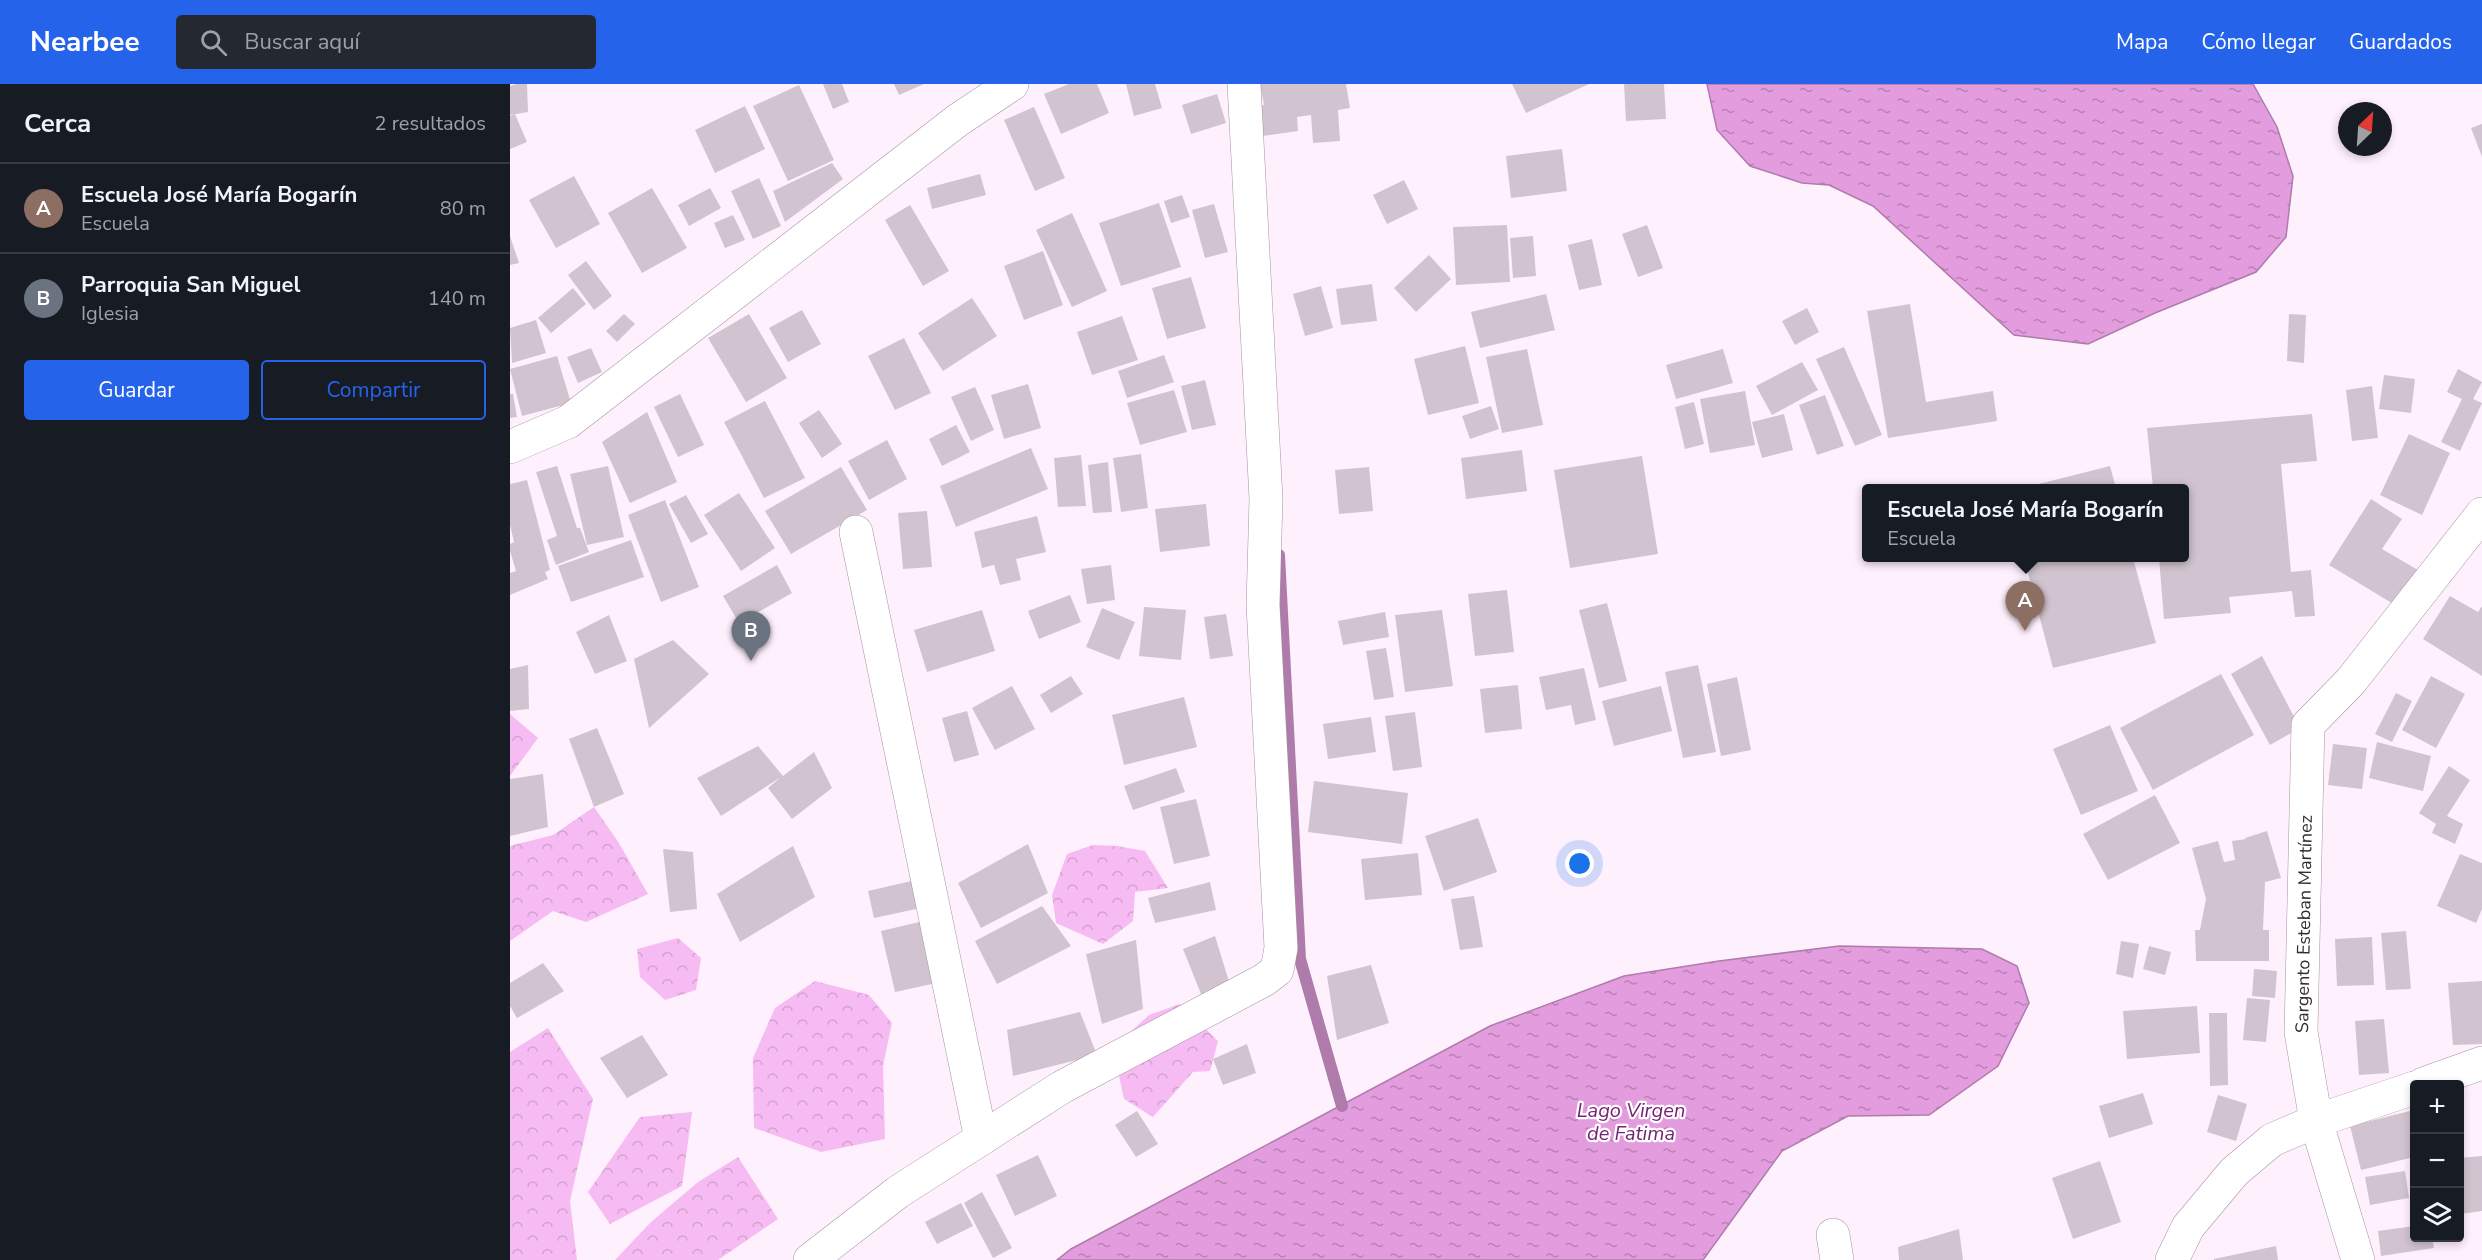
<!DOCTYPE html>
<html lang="es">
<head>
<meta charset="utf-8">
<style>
	body { margin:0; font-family:"Nunito Sans",sans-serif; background:#242831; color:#f1f3f6 }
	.controls { position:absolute; right:18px; bottom:18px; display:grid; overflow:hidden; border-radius:6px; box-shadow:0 3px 9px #0003 }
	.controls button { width:54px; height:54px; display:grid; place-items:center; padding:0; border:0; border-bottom:2px solid #363941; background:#171b24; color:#f1f3f6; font:30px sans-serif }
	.compass { position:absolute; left:1828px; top:18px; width:54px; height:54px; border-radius:50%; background:#171b24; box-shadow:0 3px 9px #0003; rotate:25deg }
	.you { position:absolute; left:1070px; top:780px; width:21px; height:21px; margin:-15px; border:4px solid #fff; border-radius:50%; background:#1a73e8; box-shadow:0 0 0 9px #1a73e833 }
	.badge { display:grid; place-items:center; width:39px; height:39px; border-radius:50%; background:#2563eb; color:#fff; font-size:20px; font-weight:700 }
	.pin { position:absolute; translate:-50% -50px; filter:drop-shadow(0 2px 3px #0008) }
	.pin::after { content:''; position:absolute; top:32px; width:21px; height:18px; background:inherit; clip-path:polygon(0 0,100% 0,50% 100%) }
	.popup { position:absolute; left:1352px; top:400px; width:327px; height:78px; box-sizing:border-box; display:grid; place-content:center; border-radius:6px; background:#171b24; filter:drop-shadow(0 2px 4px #0005); font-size:20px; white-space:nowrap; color:#9ea1a6 }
	.popup b { font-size:22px; color:#f1f3f6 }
	.popup::after { content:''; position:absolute; left:50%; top:100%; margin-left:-12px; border:12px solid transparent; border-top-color:#171b24 }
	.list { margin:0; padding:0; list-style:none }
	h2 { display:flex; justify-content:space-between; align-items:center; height:78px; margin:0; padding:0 24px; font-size:26px }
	h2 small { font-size:20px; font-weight:400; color:#9ea1a6 }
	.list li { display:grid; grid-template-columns:39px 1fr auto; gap:18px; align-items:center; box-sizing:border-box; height:90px; padding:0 24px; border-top:2px solid #363941 }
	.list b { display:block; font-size:22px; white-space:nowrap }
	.list p { margin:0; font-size:20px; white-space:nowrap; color:#9ea1a6 }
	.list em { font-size:20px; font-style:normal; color:#9ea1a6 }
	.actions { display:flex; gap:12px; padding:18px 24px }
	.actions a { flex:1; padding:14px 0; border:2px solid #2563eb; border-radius:6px; text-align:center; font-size:21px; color:#2563eb }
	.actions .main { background:#2563eb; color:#fff }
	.icon { flex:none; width:33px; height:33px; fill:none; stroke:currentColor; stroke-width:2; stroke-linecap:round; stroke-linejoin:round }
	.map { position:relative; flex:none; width:1972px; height:1176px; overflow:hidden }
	header { display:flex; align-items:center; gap:36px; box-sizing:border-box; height:84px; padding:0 30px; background:#2563eb; color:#fff }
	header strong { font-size:28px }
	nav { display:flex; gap:33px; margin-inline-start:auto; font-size:21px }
	.search { width:420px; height:54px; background:#242831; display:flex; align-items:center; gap:15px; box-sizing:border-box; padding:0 21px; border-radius:6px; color:#9ea1a6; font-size:22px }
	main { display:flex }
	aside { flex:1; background:#171b24 }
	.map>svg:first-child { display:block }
	.forest { fill:url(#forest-crowns) }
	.water { fill:url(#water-ripples); stroke:#ae7bab; stroke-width:1.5 }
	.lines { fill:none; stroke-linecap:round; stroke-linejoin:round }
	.stream { stroke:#ae7bab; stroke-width:12 }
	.building { fill:#d1c4d0 }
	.minor-casing { stroke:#a396a2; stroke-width:34 }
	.minor { stroke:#fff; stroke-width:33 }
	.labels { text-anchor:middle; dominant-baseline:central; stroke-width:4.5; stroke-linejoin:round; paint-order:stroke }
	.street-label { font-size:18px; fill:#322d31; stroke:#fff }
	.water-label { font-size:20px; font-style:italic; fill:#742373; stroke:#fff }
</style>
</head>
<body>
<header>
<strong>Nearbee</strong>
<div class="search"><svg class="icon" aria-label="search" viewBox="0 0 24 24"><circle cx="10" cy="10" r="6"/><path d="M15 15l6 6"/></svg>Buscar aquí</div>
<nav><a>Mapa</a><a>Cómo llegar</a><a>Guardados</a></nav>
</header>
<main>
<aside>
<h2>Cerca<small>2 resultados</small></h2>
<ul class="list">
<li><span class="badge" style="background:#8d6e63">A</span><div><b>Escuela José María Bogarín</b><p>Escuela</p></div><em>80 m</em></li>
<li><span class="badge" style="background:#6b7280">B</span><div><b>Parroquia San Miguel</b><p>Iglesia</p></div><em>140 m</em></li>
</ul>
<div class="actions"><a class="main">Guardar</a><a>Compartir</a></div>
</aside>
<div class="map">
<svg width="1972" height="1176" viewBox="0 0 1972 1176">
	<defs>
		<pattern id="forest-crowns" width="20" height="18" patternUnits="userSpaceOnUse" patternTransform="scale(1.5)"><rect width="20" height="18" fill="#f6bbf2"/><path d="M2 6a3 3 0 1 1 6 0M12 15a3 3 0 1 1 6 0" fill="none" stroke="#d3a1d0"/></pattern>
		<pattern id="water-ripples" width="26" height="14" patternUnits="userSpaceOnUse" patternTransform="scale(1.5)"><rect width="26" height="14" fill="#e39ddf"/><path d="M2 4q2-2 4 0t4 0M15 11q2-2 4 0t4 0" fill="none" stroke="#b980b5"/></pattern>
	</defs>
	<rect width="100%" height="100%" fill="#fff0fd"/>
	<g class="forest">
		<path d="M0,630l28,24 -28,38z"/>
		<path d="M84,723l25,36 29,51 -62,28 -33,-11 -43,30v-95l43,-11z"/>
		<path d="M583,761l24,1 28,5 23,37 -33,4 -2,29 -30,23 -47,-21 -4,-28 15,-41z"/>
		<path d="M168,854l23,20 -5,32 -31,10 -25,-23 -3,-28z"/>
		<path d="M305,897l54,14 23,28 -9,43 2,73 -64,13 -67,-24 -1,-70 22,-50z"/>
		<path d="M670,920l38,37 -8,30 -17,1 -40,45 -29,-18 -11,-51 36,-33z"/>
		<path d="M38,944l45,71 -23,102 7,59h-67v-208z"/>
		<path d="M182,1028l-10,74 -72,38 -22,-32 52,-75z"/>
		<path d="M228,1073l40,62 -60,41h-103l36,-38 47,-40z"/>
	</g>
	<g class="water">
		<path d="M1197,0h546l24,43 16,49 -7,61 -30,35 -101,41 -67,31 -74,-9 -141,-129 -44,-21 -27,-2 -52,-17 -33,-36z"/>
		<path d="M1329,862l143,3 35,17 12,37 -31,63 -69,49 -81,1 -66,35 -79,109h-646l14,-11 419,-223 134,-50 95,-15z"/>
	</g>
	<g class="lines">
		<path class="stream" d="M769,471l21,404 42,147"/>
	</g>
	<g class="building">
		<path d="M7,0h10l1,28 -18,3v-29z"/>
		<path d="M313,0h19l7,18 -16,7z"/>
		<path d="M384,0h30l-25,11z"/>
		<path d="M559,0h28l12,29 -48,21 -17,-40z"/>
		<path d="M616,0h29l7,24 -28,8z"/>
		<path d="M750,0h86l4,24 -12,2 2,31 -27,2 -2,-28 -14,2 1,14 -43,6 -4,-30 13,-2z"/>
		<path d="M1002,0h77l-63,29z"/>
		<path d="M1114,0h40l2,35 -40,2z"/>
		<path d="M289,1l35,75 -46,21 -35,-75z"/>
		<path d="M707,10l9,29 -35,11 -9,-29z"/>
		<path d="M235,22l20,43 -50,24 -20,-43z"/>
		<path d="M524,23l31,71 -30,13 -31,-71z"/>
		<path d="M5,30l12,28 -17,7v-33z"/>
		<path d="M1972,40v33l-11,-29z"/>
		<path d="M1052,65l5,42 -56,7 -5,-42z"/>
		<path d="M322,79l11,16 -58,43 -12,-31z"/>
		<path d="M470,90l6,21 -54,14 -5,-21z"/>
		<path d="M64,92l26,48 -44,24 -27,-48z"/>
		<path d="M249,94l22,48 -28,13 -22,-48z"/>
		<path d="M894,96l14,29 -31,15 -14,-29z"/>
		<path d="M142,104l35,60 -45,25 -34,-60z"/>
		<path d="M200,104l11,20 -32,18 -11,-21z"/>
		<path d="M672,111l8,22 -19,6 -7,-22z"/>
		<path d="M649,119l22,64 -60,19 -22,-63z"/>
		<path d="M704,120l14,48 -23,6 -13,-48z"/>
		<path d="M400,121l39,66 -26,15 -38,-66z"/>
		<path d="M562,129l35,78 -35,16 -36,-77z"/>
		<path d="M223,131l12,25 -20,8 -11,-25z"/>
		<path d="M997,141l3,57 -54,3 -3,-58z"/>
		<path d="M1137,141l16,43 -25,9 -16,-43z"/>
		<path d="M0,152l9,27 -9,2z"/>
		<path d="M1023,152l3,40 -23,2 -3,-40z"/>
		<path d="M1082,155l10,46 -23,5 -11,-45z"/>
		<path d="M533,167l20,54 -39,15 -20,-54z"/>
		<path d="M919,171l22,24 -35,33 -22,-24z"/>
		<path d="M76,177l26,35 -18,14 -26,-35z"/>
		<path d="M681,193l15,51 -39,11 -15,-51z"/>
		<path d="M862,200l5,37 -36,4 -5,-36z"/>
		<path d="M811,202l12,42 -28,8 -12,-42z"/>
		<path d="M63,204l13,16 -35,29 -13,-15z"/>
		<path d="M1036,210l9,36 -75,18 -9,-36z"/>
		<path d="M462,214l25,38 -54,35 -25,-38z"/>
		<path d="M1400,220l16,98 67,-11 4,30 -109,17 -21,-127z"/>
		<path d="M1297,224l12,24 -24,13 -13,-24z"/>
		<path d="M292,226l19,34 -33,18 -19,-34z"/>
		<path d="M114,230l11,10 -18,18 -11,-11z"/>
		<path d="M239,230l38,64 -41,24 -38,-64z"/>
		<path d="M1779,230l17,1 -2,48 -17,-2z"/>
		<path d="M612,232l16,44 -46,15 -15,-43z"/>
		<path d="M26,236l10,33 -34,10 -2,-35z"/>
		<path d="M394,254l27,55 -36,17 -27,-54z"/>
		<path d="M955,262l14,57 -51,12 -14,-56z"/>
		<path d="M1334,263l38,88 -27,11 -39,-87z"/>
		<path d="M81,264l11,24 -24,11 -11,-26z"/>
		<path d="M1017,265l16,76 -41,8 -16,-76z"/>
		<path d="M1213,265l10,34 -57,16 -10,-34z"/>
		<path d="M654,271l10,27 -47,16 -9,-27z"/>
		<path d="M47,272l14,47 -49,13 -12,-47z"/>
		<path d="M1292,278l16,28 -46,25 -16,-29z"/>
		<path d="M1948,285l24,13 -9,17 9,4 -22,48 -19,-9 21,-43 -15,-7z"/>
		<path d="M1874,291l31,4 -4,34 -32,-4z"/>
		<path d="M695,296l11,45 -24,5 -11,-44z"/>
		<path d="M518,300l13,44 -37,11 -13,-44z"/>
		<path d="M1862,302l6,52 -26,3 -6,-51z"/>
		<path d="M465,303l19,43 -23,11 -20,-44z"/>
		<path d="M664,306l13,42 -47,13 -13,-42z"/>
		<path d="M1235,307l10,54 -45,8 -10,-54z"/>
		<path d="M0,310h3l4,23 -7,1z"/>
		<path d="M170,310l24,51 -26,12 -24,-50z"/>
		<path d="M1315,311l19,51 -27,9 -18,-50z"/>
		<path d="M255,317l40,77 -41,20 -40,-76z"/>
		<path d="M1184,318l10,42 -19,5 -10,-42z"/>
		<path d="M981,322l8,23 -29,10 -8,-23z"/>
		<path d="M309,326l23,34 -20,14 -23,-35z"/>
		<path d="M137,328l30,70 -47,21 -28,-61z"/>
		<path d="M1274,330l9,36 -31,8 -10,-36z"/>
		<path d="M1802,330l5,47 -36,3 10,108 20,-2 4,46 -20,1 -3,-26 -63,6 2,16 -67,6 -5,-61h25v-70h-31l-6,-60z"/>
		<path d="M446,341l14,27 -28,14 -13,-27z"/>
		<path d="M1899,350l41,19 -28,62 -42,-20z"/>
		<path d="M377,356l20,39 -38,21 -21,-39z"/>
		<path d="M521,364l17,41 -92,38 -16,-41z"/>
		<path d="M1012,366l5,41 -61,8 -5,-41z"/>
		<path d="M631,370l7,54 -27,4 -8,-54z"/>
		<path d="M571,371l5,51 -28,1 -4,-49z"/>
		<path d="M1132,372l16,98 -88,14 -16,-98z"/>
		<path d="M598,378l4,50 -19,1 -5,-48z"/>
		<path d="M47,382l20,62h3l9,24 -33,13 -9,-25 10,-4 -21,-64z"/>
		<path d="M98,382l16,71 -37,8 -17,-71z"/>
		<path d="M1600,382l6,22h-93z"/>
		<path d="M331,383l26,43 -76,44 -26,-43z"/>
		<path d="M859,383l4,44 -34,3 -4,-44z"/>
		<path d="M17,396l23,90 -5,2 3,7 -38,16v-22l6,-2 -6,-20v-7l4,-2 -4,-17v-41z"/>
		<path d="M229,409l36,55 -34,23 -37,-56z"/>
		<path d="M176,411l22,39 -17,9 -22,-39z"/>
		<path d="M1861,415l31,20 -20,30 36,21 -23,35 -66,-40z"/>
		<path d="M155,416l34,87 -38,15 -33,-87z"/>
		<path d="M696,420l4,42 -50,6 -5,-43z"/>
		<path d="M417,427l5,56 -29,2 -5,-56z"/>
		<path d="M527,432l9,36 -30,7 5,21 -21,5 -6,-20 -12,3 -8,-36z"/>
		<path d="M121,456l13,37 -73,25 -13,-36z"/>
		<path d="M1514,474h109l23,85 -103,25z"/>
		<path d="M267,481l15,28 -53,30 -16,-27z"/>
		<path d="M601,481l4,35 -28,4 -6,-35z"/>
		<path d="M997,506l7,62 -39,4 -7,-62z"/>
		<path d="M560,511l11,27 -42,17 -11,-28z"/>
		<path d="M1940,512l28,16 4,-6v70l-59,-37z"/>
		<path d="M1097,519l20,78 -28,7 -20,-78z"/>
		<path d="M634,523l42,3 -5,50 -42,-4z"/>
		<path d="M592,524l33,14 -16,38 -33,-13z"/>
		<path d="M472,526l13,41 -68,21 -13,-42z"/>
		<path d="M932,526l11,76 -48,6 -10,-77z"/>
		<path d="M875,528l4,25 -46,8 -5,-24z"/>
		<path d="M716,530l7,42 -23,3 -6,-42z"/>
		<path d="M99,531l18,46 -32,13 -19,-42z"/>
		<path d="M163,556l36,34 -60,54 -15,-69z"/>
		<path d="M876,564l8,49 -20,3 -8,-49z"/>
		<path d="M1752,572l38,72 -30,17 -39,-71z"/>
		<path d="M18,581l1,44 -19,2v-42z"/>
		<path d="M1188,581l18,87 -33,6 -18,-86z"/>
		<path d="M1074,584l12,52 -21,5 -4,-20 -25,5 -7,-33z"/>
		<path d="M1711,590l33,61 -101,55 -33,-62z"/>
		<path d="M561,592l12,18 -32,19 -11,-18z"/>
		<path d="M1921,592l34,18 -29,54 -34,-18z"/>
		<path d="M1227,593l14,73 -30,6 -14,-72z"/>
		<path d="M1008,601l4,44 -37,4 -5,-44z"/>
		<path d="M502,602l23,43 -40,21 -23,-42z"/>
		<path d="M1151,602l11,45 -58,15 -12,-45z"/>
		<path d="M1886,609l16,8 -20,41 -17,-8z"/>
		<path d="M674,613l13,50 -73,18 -12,-50z"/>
		<path d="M457,627l12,44 -25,7 -12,-44z"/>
		<path d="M905,628l7,55 -29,4 -8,-55z"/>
		<path d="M861,633l5,35 -48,7 -5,-35z"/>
		<path d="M1600,641l28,66 -57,24 -28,-66z"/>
		<path d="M87,644l27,66 -30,13 -25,-68z"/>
		<path d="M1867,658l54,14 -8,35 -54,-13z"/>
		<path d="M1823,660l34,4 -5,41 -34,-4z"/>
		<path d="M248,662l25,30 31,-24 18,36 -40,31 -24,-31 13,-11 -60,39 -24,-38z"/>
		<path d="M1939,682l21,14 -23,36 16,8 -8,20 -23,-11 4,-9 -17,-11z"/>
		<path d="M666,684l9,24 -52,18 -9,-24z"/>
		<path d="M33,690l5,53 -38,9v-57z"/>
		<path d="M804,697l94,12 -6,51 -94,-12z"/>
		<path d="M1645,711l25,48 -72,37 -25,-46z"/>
		<path d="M686,715l14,57 -36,8 -14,-57z"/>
		<path d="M968,734l19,54 -53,19 -19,-55z"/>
		<path d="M1757,747l14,47 -16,4 -2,48h6v31h-73l-1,-31h5l6,-31 -14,-51 26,-7 6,21 11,-2 -3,-19 14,-2 -1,-1z"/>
		<path d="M518,760l20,49 -67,35 -23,-45z"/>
		<path d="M283,762l22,51 -75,45 -23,-48z"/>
		<path d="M153,765l30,3 4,57 -27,3z"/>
		<path d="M908,769l4,42 -57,5 -4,-41z"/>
		<path d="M1950,770l22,9v46l-6,14 -39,-17z"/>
		<path d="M414,794l6,28 -56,12 -6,-27z"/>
		<path d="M700,798l6,28 -61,13 -7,-25z"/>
		<path d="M964,812l9,51 -23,3 -9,-51z"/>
		<path d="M532,822l29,40 -74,38 -22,-43z"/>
		<path d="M422,835l14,62 -51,11 -14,-61z"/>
		<path d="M1896,847l5,58 -25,1 -5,-57z"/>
		<path d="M705,852l16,52 -28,11 -20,-50z"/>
		<path d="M1862,853l2,48 -37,1 -2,-47z"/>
		<path d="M626,856l7,69 -41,15 -16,-70z"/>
		<path d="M1611,857l18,3 -6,34 -17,-4z"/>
		<path d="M1639,862l22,6 -6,23 -22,-6z"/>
		<path d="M33,879l21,28 -47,27 -7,-12v-23z"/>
		<path d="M861,881l18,58 -52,17 -10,-64z"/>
		<path d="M1744,885l23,2 -2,27 -23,-2z"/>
		<path d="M1972,897v63l-29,1 -5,-62z"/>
		<path d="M1737,914l23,2 -4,42 -23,-2z"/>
		<path d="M1687,922l3,47 -73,6 -4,-48z"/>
		<path d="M570,928l17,43 -84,21 -6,-46z"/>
		<path d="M1699,929h18l1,72 -18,1z"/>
		<path d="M1874,935l5,54 -30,2 -4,-54z"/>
		<path d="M132,951l26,40 -41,23 -27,-40z"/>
		<path d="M737,960l9,29 -33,12 -10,-26z"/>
		<path d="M1633,1009l10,31 -44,14 -10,-32z"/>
		<path d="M1708,1011l29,9 -11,37 -29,-9z"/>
		<path d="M627,1027l21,33 -22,13 -21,-32z"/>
		<path d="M1900,1027l4,16v30l-53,13 -11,-44z"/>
		<path d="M528,1071l19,41 -42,20 -19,-41z"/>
		<path d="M1972,1072v55l-22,3v-56z"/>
		<path d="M1590,1077l21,61 -48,17 -21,-61z"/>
		<path d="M1895,1087l4,27 -39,7 -5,-28z"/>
		<path d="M472,1108l30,56 -19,10 -29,-55z"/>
		<path d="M451,1119l12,23 -36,18 -12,-22z"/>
		<path d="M1904,1142v12h18l2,10 -53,8 -3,-25z"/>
		<path d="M1449,1145l4,31h-64l-1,-13z"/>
		<path d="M1766,1162l2,14h-64v-1z"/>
	</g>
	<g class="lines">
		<g class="minor-casing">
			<g id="minor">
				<path d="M0,363l58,-25 390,-302 54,-36"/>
				<path d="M346,448l125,607"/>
				<path d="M1913,1000l59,-21"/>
				<path d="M1323,1151l4,25"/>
				<path d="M300,1176l88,-68 164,-105 202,-107 13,-10 4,-22 -18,-343 3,-106 -22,-415"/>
				<path d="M1662,1176l16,-33 46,-55 38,-32 44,-19 98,-33"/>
				<path d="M1848,1176l-42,-139 -15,-89 7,-307 43,-44 131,-167"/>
			</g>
		</g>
		<use href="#minor" class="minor"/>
	</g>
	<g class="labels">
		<g class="street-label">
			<text transform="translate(1794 840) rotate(-89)">Sargento Esteban Martínez</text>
		</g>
		<g class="water-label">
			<text x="1121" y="1026">Lago Virgen<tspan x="1121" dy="23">de Fatima</tspan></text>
		</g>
	</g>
</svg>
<div class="controls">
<button>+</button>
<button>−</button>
<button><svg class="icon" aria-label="layers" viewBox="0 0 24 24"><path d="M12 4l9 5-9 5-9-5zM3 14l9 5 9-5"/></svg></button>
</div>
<svg class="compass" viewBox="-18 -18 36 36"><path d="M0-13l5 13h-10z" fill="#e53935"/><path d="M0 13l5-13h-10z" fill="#9ea1a6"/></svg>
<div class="you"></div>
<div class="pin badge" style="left:1515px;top:547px;background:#8d6e63">A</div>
<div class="popup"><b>Escuela José María Bogarín</b>Escuela</div>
<div class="pin badge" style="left:241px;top:577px;background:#6b7280">B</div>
</div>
</main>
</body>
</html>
